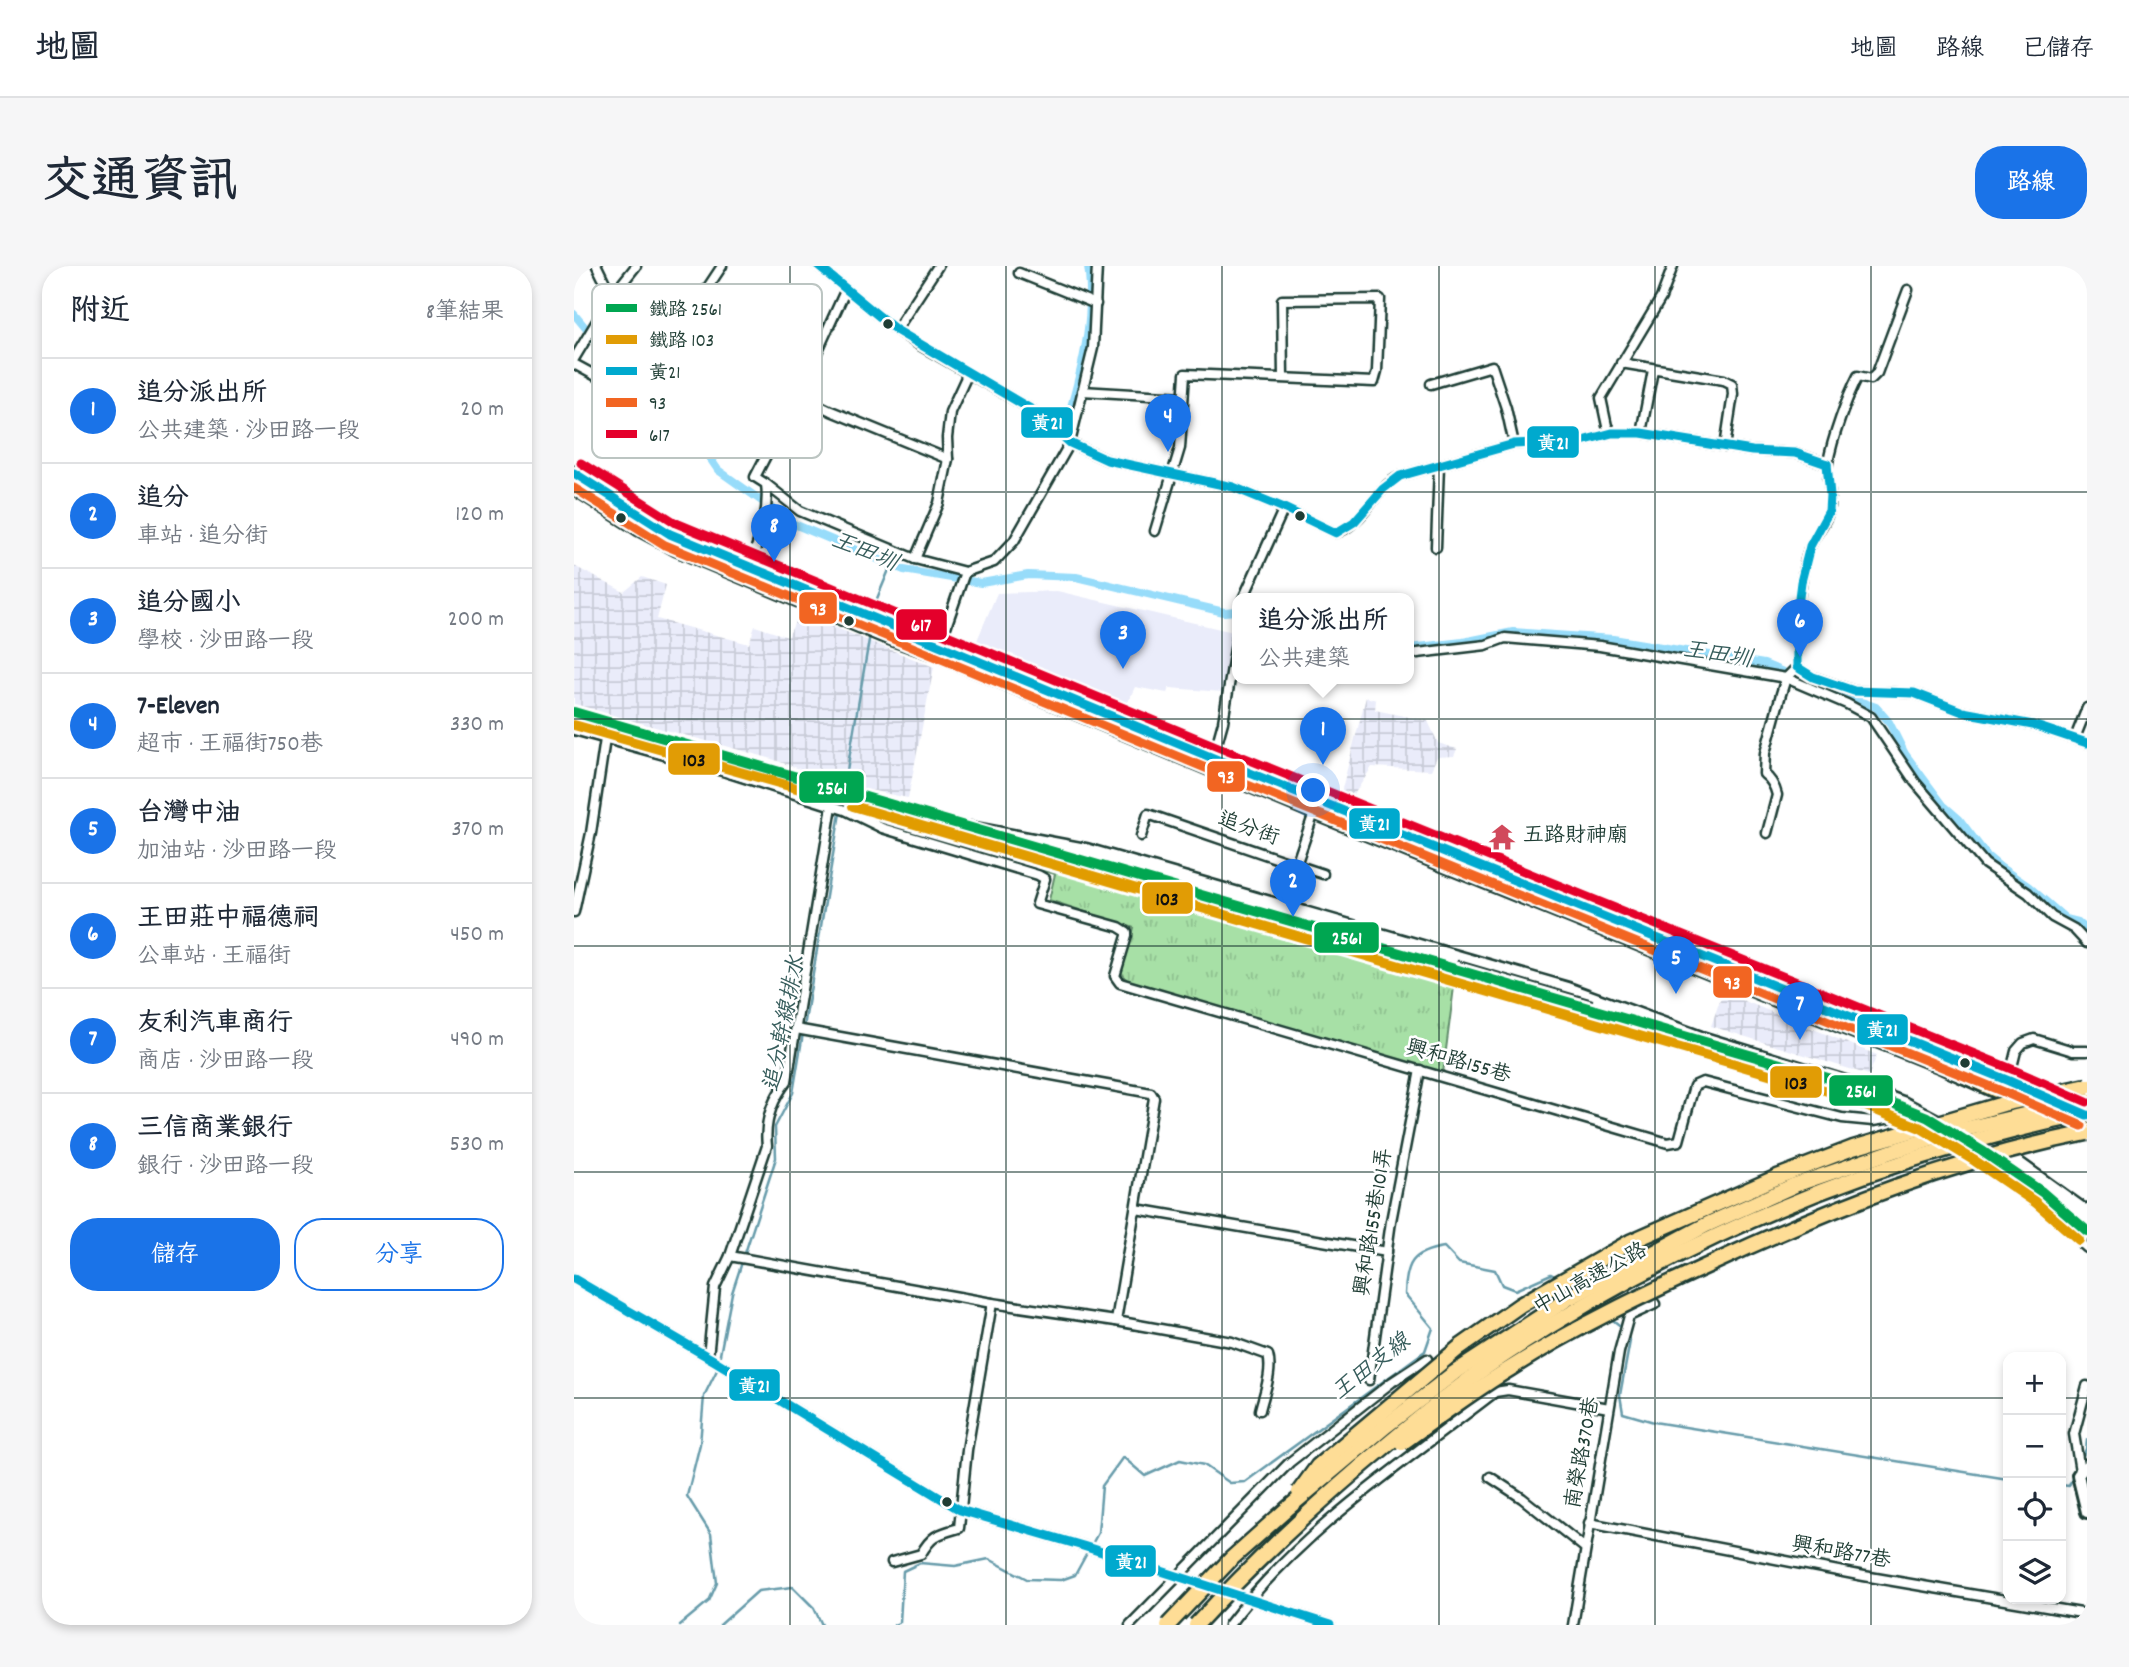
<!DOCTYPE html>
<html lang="zh-TW">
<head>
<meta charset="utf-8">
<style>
	body { margin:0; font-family:Dekko,"LXGW WenKai TC",sans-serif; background:#f6f6f7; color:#1f2937 }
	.controls { position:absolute; right:21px; bottom:21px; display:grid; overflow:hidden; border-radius:14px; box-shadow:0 4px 10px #0003 }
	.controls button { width:63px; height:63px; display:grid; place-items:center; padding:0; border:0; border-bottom:2px solid #e0e1e3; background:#fff; color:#1f2937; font:35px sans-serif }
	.you { position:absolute; left:740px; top:525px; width:24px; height:24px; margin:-18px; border:5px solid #fff; border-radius:50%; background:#1a73e8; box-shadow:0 0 0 10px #1a73e833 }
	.badge { display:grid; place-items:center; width:46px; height:46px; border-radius:50%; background:#1a73e8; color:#fff; font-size:23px; font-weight:700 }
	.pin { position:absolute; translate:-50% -58px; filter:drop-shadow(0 2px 4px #0008) }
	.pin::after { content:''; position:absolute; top:37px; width:24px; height:21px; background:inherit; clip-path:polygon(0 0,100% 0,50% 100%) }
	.popup { position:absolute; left:658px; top:327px; width:182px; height:91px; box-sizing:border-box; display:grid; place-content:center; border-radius:14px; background:#fff; filter:drop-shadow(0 2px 5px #0005); font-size:23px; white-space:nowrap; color:#747a83 }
	.popup b { font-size:26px; color:#1f2937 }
	.popup::after { content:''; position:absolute; left:50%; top:100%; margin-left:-14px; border:14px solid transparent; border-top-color:#fff }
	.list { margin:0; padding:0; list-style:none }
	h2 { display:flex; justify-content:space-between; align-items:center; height:91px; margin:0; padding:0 28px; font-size:30px }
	h2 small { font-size:23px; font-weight:400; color:#747a83 }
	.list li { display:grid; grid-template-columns:46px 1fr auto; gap:21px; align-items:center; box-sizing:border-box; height:105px; padding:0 28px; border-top:2px solid #e0e1e3 }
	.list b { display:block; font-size:26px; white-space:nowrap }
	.list p { margin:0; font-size:23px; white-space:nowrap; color:#747a83 }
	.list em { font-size:23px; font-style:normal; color:#747a83 }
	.actions { display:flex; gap:14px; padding:21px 28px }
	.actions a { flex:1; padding:16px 0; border:2px solid #1a73e8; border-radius:28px; text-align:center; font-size:24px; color:#1a73e8 }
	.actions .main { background:#1a73e8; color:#fff }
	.icon { flex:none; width:38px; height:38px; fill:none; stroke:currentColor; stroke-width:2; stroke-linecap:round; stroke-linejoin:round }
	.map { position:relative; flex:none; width:1513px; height:1359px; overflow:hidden; border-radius:28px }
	header { display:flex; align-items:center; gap:42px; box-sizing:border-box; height:98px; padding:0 35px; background:#fff; border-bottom:2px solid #e0e1e3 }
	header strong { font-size:33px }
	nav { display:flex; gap:38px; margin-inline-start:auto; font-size:24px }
	.intro { display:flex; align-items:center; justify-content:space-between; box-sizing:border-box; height:168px; padding:0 42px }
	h1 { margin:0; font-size:49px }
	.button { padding:18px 32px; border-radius:28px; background:#1a73e8; color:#fff; font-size:24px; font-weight:700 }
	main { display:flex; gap:42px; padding:0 42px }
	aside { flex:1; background:#fff; border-radius:28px; box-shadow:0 4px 10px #0003 }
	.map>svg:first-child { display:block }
	.built { fill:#eaecfa }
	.industrial { fill:url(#industrial-grid) }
	.grass { fill:url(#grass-tufts); stroke:#638e6d; stroke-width:2 }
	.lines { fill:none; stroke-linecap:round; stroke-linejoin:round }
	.stream { stroke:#679cab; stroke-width:2.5 }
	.canal { stroke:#97dcfa; stroke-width:8 }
	.street-casing { stroke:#1f3d34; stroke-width:13 }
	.secondary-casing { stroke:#1f3d34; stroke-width:16 }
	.primary-casing { stroke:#1f3d34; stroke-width:18 }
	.street { stroke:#fff; stroke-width:8 }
	.secondary { stroke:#fff; stroke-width:10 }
	.primary { stroke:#fedd96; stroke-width:12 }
	.rail { stroke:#1f3d34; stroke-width:2.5 }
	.highway-bridge-casing { stroke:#1f3d34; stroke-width:19; stroke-linecap:butt }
	.highway-bridge { stroke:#fedd96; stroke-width:14 }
	.bus-1-casing { stroke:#fff; stroke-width:14 }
	.bus-2-casing { stroke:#fff; stroke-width:14 }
	.bus-3-casing { stroke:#fff; stroke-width:14 }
	.bus-1 { stroke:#00a9ce; stroke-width:9 }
	.bus-2 { stroke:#f26522; stroke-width:9 }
	.bus-3 { stroke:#e4002b; stroke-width:9 }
	.rail-1-casing { stroke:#fff; stroke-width:16 }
	.rail-2-casing { stroke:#fff; stroke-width:16 }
	.rail-1 { stroke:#00a651; stroke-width:10 }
	.rail-2 { stroke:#e19c05; stroke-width:10 }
	.grid { fill:none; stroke:#1f3d34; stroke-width:2; stroke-opacity:0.55 }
	.bus-dot { fill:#1f3d34; stroke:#fff; stroke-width:2.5 }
	.labels { text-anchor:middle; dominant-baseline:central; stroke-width:5; stroke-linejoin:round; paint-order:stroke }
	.street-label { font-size:21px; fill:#1f3d34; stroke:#fff }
	.poi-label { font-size:21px; fill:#1f3d34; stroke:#fff; text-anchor:start }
	.water-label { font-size:23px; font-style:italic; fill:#375d5c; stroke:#fff }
	.key { fill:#fff; stroke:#bcc5c2; stroke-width:2 }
	.key-label { font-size:19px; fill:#1f3d34 }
	.line-badge { stroke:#fff; stroke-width:2.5 }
	.badge-label { font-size:19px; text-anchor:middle; font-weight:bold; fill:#fff }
	.pale-badge-label { font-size:19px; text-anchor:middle; font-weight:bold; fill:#111 }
</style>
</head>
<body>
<header>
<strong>地圖</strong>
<nav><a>地圖</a><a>路線</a><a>已儲存</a></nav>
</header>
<div class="intro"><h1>交通資訊</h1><a class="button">路線</a></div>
<main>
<aside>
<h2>附近<small>8筆結果</small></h2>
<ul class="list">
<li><span class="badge">1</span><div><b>追分派出所</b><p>公共建築 · 沙田路一段</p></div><em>20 m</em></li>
<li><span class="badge">2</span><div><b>追分</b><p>車站 · 追分街</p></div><em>120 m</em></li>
<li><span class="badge">3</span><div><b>追分國小</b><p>學校 · 沙田路一段</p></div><em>200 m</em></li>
<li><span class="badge">4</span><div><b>7-Eleven</b><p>超市 · 王福街750巷</p></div><em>330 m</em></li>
<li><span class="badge">5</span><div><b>台灣中油</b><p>加油站 · 沙田路一段</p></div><em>370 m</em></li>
<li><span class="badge">6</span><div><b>王田莊中福德祠</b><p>公車站 · 王福街</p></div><em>450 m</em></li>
<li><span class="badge">7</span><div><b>友利汽車商行</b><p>商店 · 沙田路一段</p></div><em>490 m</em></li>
<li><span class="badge">8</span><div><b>三信商業銀行</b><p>銀行 · 沙田路一段</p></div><em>530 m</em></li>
</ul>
<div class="actions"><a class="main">儲存</a><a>分享</a></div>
</aside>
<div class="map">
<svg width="1513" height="1359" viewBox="0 0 1513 1359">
	<defs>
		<pattern id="industrial-grid" width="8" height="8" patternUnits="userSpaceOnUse" patternTransform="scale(1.75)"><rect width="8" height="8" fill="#eaecfa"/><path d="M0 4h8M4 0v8" fill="none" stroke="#c8cbd7"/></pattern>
		<pattern id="grass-tufts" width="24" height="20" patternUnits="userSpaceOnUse" patternTransform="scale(1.75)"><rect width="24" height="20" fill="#a7e0a6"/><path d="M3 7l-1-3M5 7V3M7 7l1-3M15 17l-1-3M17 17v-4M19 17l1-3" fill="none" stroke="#8fc190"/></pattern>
	</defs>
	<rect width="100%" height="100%" fill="#fff"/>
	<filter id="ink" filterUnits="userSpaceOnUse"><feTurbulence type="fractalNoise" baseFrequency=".0143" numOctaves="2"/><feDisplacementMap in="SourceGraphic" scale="14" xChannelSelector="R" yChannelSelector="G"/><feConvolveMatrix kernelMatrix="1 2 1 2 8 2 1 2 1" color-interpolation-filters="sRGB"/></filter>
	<g filter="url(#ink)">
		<path class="built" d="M483,325l176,41 -10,60 -54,-4 -2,5 -32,-6 -11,23 -151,-60 24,-57z"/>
		<g class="industrial">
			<path d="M0,300l50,26 18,-15 24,8 -9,34 92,25 6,-18 33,11 11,-24 135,54 -26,131 -63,-13 -76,-27 -195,-53z"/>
			<path d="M792,431l10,3 -1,10 53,11 10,22 19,6 -3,7 -17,1 -6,13 -59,-3 -23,35 -10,-2z"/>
			<path d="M1156,729l147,60 -8,20 -158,-49 9,-26z"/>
		</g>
		<path class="grass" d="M376,566l504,155 -11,86 -315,-92 -7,-8 13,-45 -85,-28 6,-26 -109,-30z"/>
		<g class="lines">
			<g class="stream">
				<path d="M299,348l3,-13 15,-36"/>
				<path d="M1035,1051l14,11"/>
				<path d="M1052,1068l4,7 -10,54 3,18 31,9 354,57"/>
				<path d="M1507,1194l5,-11 1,-9"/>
				<path d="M1487,1219l8,1 4,-10"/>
				<path d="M106,1359l29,-24 8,-18 -6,-49 -24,-38 13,-52 4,-48 13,-26 15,-77 44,-135 -1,-31 18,-34 77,-459"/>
				<path d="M146,1359l38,-34 35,-4 21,21 8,17"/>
				<path d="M320,1359l6,-3 3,-51 17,-8 35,3 34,-7 38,20 34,1 14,-5 23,-42 4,-47 21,-29 22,19 35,-16 24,5 26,18 15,-1 180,-131 8,-23 -28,-34c1,-31 7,-42 39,-47l15,16 36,7 7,15 13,5 36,-16 5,3"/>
			</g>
			<g class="canal">
				<path d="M0,48l57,69 20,12 52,53 15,22 76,54 110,46 77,13 47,-8 48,2 148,35 13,-1"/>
				<path d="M491,162c15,-51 31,-108 23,-162"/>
				<path d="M835,382l54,-6 50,-10 100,7 151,25 63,26 49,17 13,15 16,32 38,51 16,14 28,37 13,11 28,19 38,33 12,3 9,8"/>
			</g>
			<g class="street-casing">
				<g id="street">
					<path d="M23,0l33,68c16,-10 39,-24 57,-18"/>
					<path d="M244,0l78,64 22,14 116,67 36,32 37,17 126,27 51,21 52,25c29,-10 37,-43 64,-57l114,-32 68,-3 30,-8h29l111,18 43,2 32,11"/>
					<path d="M445,7l77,31"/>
					<path d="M322,64l42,-64"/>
					<path d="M101,70l156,75 117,48"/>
					<path d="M58,89l23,12 67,-101"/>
					<path d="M0,93l38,-63 24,-30"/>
					<path d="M1047,97l103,17 8,4 1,10 -8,53"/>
					<path d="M0,98l35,19h3l23,-35 -2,-8 -3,-6"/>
					<path d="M857,118l61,-18 14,42 8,36"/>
					<path d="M508,125l101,6"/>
					<path d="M1038,167l-5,-7 -6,-28 60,-100 12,-32"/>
					<path d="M1067,167l12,-63"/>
					<path d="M192,218l34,27 115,48 50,13"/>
					<path d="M581,265l25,-83 5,-74 189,8 3,-11 3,-72 -98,1 1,78"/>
					<path d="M862,281l3,-82"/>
					<path d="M341,293l24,-56 9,-44 -1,-21 3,-26 18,-39"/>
					<path d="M173,305c11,-27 23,-57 19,-87l-11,-7 43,-83 48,-105"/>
					<path d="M669,333l41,-91"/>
					<path d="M364,384l27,-78 29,-10 20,-21 56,-98 23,-95 4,-82"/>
					<path d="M835,388l77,-9 19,-7 95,8 186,32 61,26 24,13 44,65 70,82 43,29 24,24 22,12 13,14"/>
					<path d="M1223,401c0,-40 0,-79 12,-118 5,-13 16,-25 20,-38 5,-16 -4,-33 -1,-48 4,-24 19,-66 30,-87l13,3 6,-6 31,-83"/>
					<path d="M1223,401l16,10 41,14 60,2 49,19 70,13 54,18"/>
					<path d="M0,464l152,42 119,38 37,18 156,47 7,4 -8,25 82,23 8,5v4l-12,40 5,7 548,160 11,-2 15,-55 9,-4 139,36 31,3 32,-5 20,11"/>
					<path d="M1501,472l12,-30"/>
					<path d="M639,492l10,-36 14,-85"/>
					<path d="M1193,567l10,-38c-2,-8 -6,-16 -13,-21l1,-21 16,-59 5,-16 11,-11"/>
					<path d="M567,570l7,-22 148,51 19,-55"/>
					<path d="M722,599l27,9"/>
					<path d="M0,646l17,-79 14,-94"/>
					<path d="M222,763l355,64 3,5 -38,223"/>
					<path d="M1431,829l11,-44 7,-8 11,-4 39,12h14"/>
					<path d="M1384,880l56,36 73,66"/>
					<path d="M562,943l251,43"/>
					<path d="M156,990l262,47 124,18 116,21 36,13c5,17 -4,38 -8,55"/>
					<path d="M0,1013l141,82 245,149 123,36 247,79"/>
					<path d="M134,1091l7,-70 15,-31 37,-110c-3,-25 5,-46 20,-65l45,-275"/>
					<path d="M795,1114l22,-159 29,-151"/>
					<path d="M1506,1205l-6,-37 13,-48"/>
					<path d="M916,1211l32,21 63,50"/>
					<path d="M1015,1257l275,53 223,38"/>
					<path d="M318,1296l29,-8c11,-19 17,-20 38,-26l8,-78 25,-147"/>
					<path d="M556,1359l160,-163 102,-80 35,-23"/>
					<path d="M655,1359c70,-93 174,-162 266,-233l13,-2 101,18"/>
					<path d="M999,1359l46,-273 10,-36 26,-12"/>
				</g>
			</g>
			<g class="secondary-casing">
				<path id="secondary" d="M1513,1199l-9,10 9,37"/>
			</g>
			<g class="primary-casing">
				<g id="primary">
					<path d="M0,207l96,61 543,224 796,323 36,16"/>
					<path d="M0,221l64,41 39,21 203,85 56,20 378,158 629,255 62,28 82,33"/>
				</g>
			</g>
			<use href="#street" class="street"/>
			<use href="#secondary" class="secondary"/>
			<use href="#primary" class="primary"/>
			<g class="rail">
				<path d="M243,515l128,35 143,27 482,139 133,49 147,45 57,21 116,61 64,46"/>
				<path d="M345,552l85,29 237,72 217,62 175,45 201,58 82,33 61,36 61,42 49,45"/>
				<path d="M884,695l134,39"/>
			</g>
			<g class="highway-bridge-casing">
				<g id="highway-bridge">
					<path d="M828,1177c36,-26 71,-52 109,-75 63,-40 134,-74 202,-105 120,-56 244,-104 374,-130"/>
					<path d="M725,1226l19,-26 142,-119 60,-42 110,-63 150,-66 73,-28 150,-44 84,-18"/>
					<path d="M594,1359l63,-66 56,-50 99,-83 68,-53 115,-75 137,-73 89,-40 101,-35 69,-21 122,-29"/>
					<path d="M622,1359c60,-65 124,-125 192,-181 32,-27 65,-54 100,-78 145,-98 307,-175 476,-222 40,-11 82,-23 123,-30"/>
				</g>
			</g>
			<use href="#highway-bridge" class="highway-bridge"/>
			<g class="bus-1-casing">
				<g id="bus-1">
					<path d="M244,0l78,64 138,81 36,32 37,17 126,27 51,21 52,25 18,-11 29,-33 17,-13 114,-32 68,-3 30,-8h29l111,18 43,2 32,11"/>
					<path d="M0,207l96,61 543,224 796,323 78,34"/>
					<path d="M1223,401l16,10 41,14 60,2 49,19 70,13 54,18"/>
					<path d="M1223,401v-54l4,-31 9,-36 19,-35 1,-16 -3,-31"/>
					<path d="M0,1013l141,82 245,149 123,36 247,79"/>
				</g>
			</g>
			<g class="bus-2-casing">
				<path id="bus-2" d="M0,222l91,57 543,224 796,323 78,34"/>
			</g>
			<g class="bus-3-casing">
				<path id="bus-3" d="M7,197l95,60 542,224 796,323 73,32"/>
			</g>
			<use href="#bus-1" class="bus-1"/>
			<use href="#bus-2" class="bus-2"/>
			<use href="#bus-3" class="bus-3"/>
			<g class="rail-1-casing">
				<path id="rail-1" d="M0,446l1261,368 92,37 55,34 60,41 45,39"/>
			</g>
			<g class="rail-2-casing">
				<g id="rail-2">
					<path d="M0,459l240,68"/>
					<path d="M279,540l978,286 90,36 54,33 60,41 44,38"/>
				</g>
			</g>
			<use href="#rail-1" class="rail-1"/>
			<use href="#rail-2" class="rail-2"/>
		</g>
	</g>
	<path class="grid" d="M216,0v1359M432,0v1359M648,0v1359M865,0v1359M1081,0v1359M1297,0v1359M0,226h1513M0,453h1513M0,680h1513M0,906h1513M0,1132h1434M1487,1132h26"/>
	<defs>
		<g id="temple-bare" transform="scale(2.1)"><path d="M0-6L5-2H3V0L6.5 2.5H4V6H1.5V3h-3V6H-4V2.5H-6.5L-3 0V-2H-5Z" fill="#d1495b" stroke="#fff" stroke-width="2.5" paint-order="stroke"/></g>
	</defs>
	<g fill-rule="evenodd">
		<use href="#temple-bare" x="928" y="571"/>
	</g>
	<g class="bus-dot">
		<circle cx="314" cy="58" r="6"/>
		<circle cx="726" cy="250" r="6"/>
		<circle cx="47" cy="252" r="6"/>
		<circle cx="275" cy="355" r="6"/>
		<circle cx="1391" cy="797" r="6"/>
		<circle cx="373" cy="1236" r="6"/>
	</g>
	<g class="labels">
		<g class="street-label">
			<text transform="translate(674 564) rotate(19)">追分街</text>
			<text transform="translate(884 797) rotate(16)">興和路155巷</text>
			<text transform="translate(801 956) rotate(-81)">興和路155巷101弄</text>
			<text transform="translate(1017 1014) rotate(-29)">中山高速公路</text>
			<text transform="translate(1010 1187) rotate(-80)">南榮路370巷</text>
			<text transform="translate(1267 1288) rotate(10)">興和路77巷</text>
		</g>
		<g class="poi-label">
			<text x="949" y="571">五路財神廟</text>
		</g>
		<g class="water-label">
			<text transform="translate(290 287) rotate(22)">王田圳</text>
			<text transform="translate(1143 390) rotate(9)">王田圳</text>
			<text transform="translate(212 758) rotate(-79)">追分幹線排水</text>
			<text transform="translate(798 1102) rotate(-38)">王田支線</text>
		</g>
	</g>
	<rect x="18" y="18" width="230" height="174" rx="10" class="key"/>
	<rect x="32" y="38" width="31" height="8" fill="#00a651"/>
	<rect x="32" y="69" width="31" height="9" fill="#e19c05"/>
	<rect x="32" y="101" width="31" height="8" fill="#00a9ce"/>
	<rect x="32" y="132" width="31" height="9" fill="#f26522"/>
	<rect x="32" y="164" width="31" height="8" fill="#e4002b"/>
	<g class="key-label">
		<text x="75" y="49">鐵路 2561</text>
		<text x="75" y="80">鐵路 103</text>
		<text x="75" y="112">黃21</text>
		<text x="75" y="143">93</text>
		<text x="75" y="175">617</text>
	</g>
	<g class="line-badge">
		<rect x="446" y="140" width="54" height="33" rx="7" fill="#00a9ce"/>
		<rect x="952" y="159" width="54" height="34" rx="7" fill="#00a9ce"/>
		<rect x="224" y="325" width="40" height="34" rx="7" fill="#f26522"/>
		<rect x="321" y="342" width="53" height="33" rx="7" fill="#e4002b"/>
		<rect x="93" y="476" width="54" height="34" rx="7" fill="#e19c05"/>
		<rect x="632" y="494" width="40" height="33" rx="7" fill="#f26522"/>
		<rect x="224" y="504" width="67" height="34" rx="7" fill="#00a651"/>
		<rect x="774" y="541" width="53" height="33" rx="7" fill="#00a9ce"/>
		<rect x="567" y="615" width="53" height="34" rx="7" fill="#e19c05"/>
		<rect x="739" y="655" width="67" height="33" rx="7" fill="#00a651"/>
		<rect x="1138" y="699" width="41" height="34" rx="7" fill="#f26522"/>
		<rect x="1282" y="747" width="53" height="33" rx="7" fill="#00a9ce"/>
		<rect x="1195" y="799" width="54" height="34" rx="7" fill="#e19c05"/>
		<rect x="1254" y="808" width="66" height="33" rx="7" fill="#00a651"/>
		<rect x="154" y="1102" width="53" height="34" rx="7" fill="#00a9ce"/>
		<rect x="530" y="1278" width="53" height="34" rx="7" fill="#00a9ce"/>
	</g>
	<g class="badge-label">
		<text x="473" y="163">黃21</text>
		<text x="979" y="183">黃21</text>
		<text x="244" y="349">93</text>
		<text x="347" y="365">617</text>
		<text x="652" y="517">93</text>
		<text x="258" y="528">2561</text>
		<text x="800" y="564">黃21</text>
		<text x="773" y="678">2561</text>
		<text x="1158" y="723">93</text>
		<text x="1308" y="770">黃21</text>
		<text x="1287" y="831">2561</text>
		<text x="180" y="1126">黃21</text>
		<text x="557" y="1302">黃21</text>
	</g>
	<g class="pale-badge-label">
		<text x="120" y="500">103</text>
		<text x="593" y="639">103</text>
		<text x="1222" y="823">103</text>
	</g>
</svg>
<div class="controls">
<button>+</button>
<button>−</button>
<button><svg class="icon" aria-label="locate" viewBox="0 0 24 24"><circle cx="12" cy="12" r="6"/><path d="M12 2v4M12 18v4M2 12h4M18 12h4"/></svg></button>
<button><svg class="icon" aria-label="layers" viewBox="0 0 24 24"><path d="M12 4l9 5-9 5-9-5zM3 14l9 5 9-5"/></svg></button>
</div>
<div class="you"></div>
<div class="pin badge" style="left:749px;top:499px">1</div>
<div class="popup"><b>追分派出所</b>公共建築</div>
<div class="pin badge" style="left:719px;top:651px">2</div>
<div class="pin badge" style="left:549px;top:403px">3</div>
<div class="pin badge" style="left:594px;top:186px">4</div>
<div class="pin badge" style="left:1102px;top:728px">5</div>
<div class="pin badge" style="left:1226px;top:391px">6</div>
<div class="pin badge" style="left:1226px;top:774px">7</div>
<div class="pin badge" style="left:200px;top:296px">8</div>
</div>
</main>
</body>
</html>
